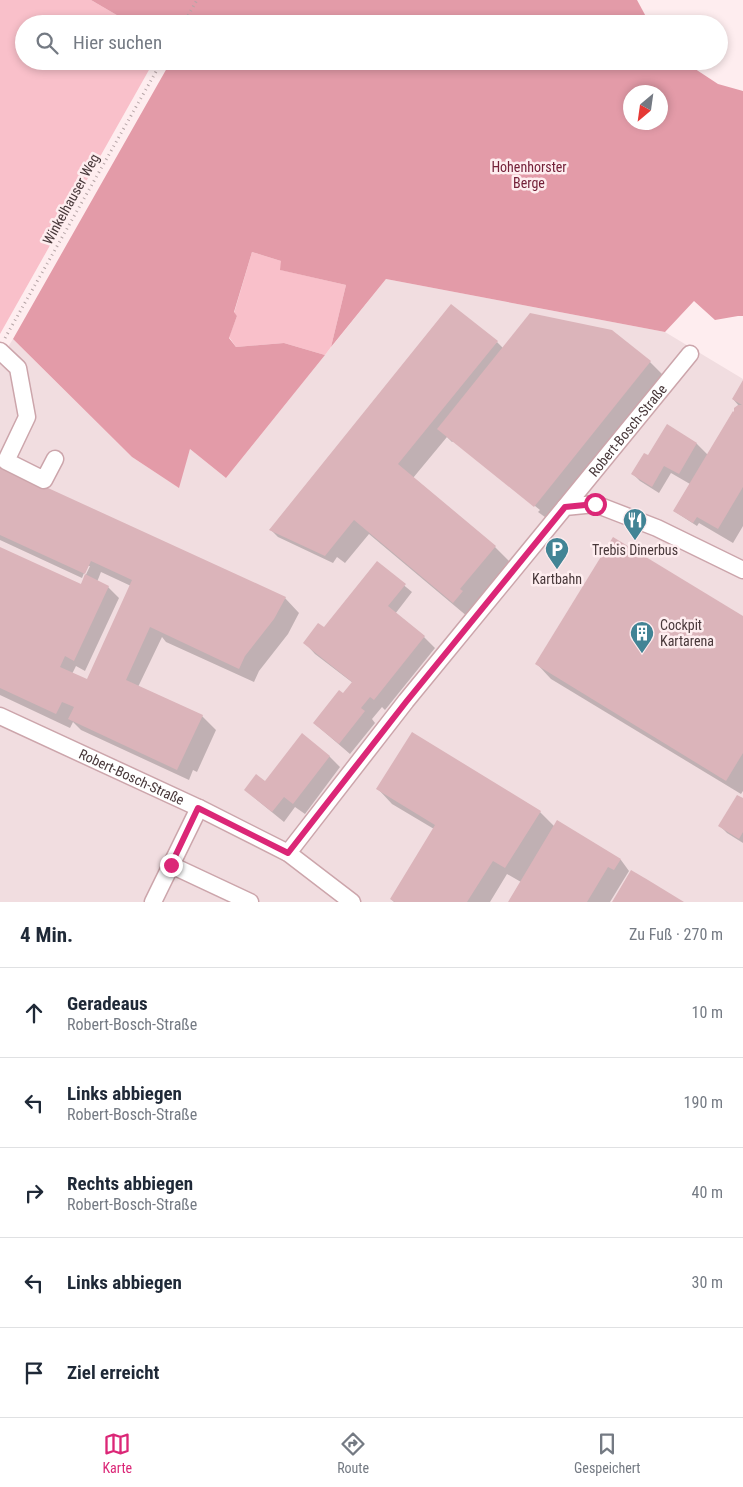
<!DOCTYPE html>
<html lang="de">
<head>
<meta charset="utf-8">
<style>
	body { margin:0; font-family:"Roboto Condensed",sans-serif; background:#f2f2f3; color:#1f2937 }
	.compass { position:absolute; left:623px; top:85px; width:45px; height:45px; border-radius:50%; background:#fff; box-shadow:0 2px 8px #0003; rotate:209deg }
	.stop { position:absolute; width:15px; height:15px; margin:-11px; border:4px solid #db2777; border-radius:50%; background:#fff }
	.stop.end { background:#db2777; border-color:#fff; box-shadow:0 1px 5px #0008 }
	.list { margin:0; padding:0; list-style:none }
	h2 { display:flex; justify-content:space-between; align-items:center; height:65px; margin:0; padding:0 20px; font-size:21px }
	h2 small { font-size:16px; font-weight:400; color:#747a83 }
	.list li { display:grid; grid-template-columns:32px 1fr auto; gap:15px; align-items:center; box-sizing:border-box; height:90px; padding:0 20px; border-top:1px solid #e0e1e3 }
	.list b { display:block; font-size:19px; white-space:nowrap }
	.list p { margin:0; font-size:16px; white-space:nowrap; color:#747a83 }
	.list em { font-size:16px; font-style:normal; color:#747a83 }
	.icon { flex:none; width:28px; height:28px; fill:none; stroke:currentColor; stroke-width:2; stroke-linecap:round; stroke-linejoin:round }
	.map { position:relative; flex:none; width:743px; height:902px; overflow:hidden }
	.search { position:absolute; background:#fff; box-shadow:0 2px 8px #0003; left:15px; right:15px; top:15px; height:55px; display:flex; align-items:center; gap:12px; box-sizing:border-box; padding:0 18px; border-radius:28px; color:#747a83; font-size:19px }
	.sheet { height:515px; background:#fff }
	nav { display:flex; justify-content:space-around; align-items:center; box-sizing:border-box; height:70px; border-top:1px solid #e0e1e3; background:#fff; font-size:14px; color:#747a83 }
	nav a { display:grid; justify-items:center; gap:2px }
	nav .on { color:#db2777 }
	.map>svg:first-child { display:block }
	.built { fill:#f1dde0 }
	.green { fill:#f9c0ca }
	.forest { fill:#e39ba8; fill-rule:evenodd }
	.shadow { fill:#0003; fill-rule:evenodd }
	.building { fill:#dbb4ba }
	.lines { fill:none; stroke-linecap:round; stroke-linejoin:round }
	.minor-casing { stroke:#cca5ab; stroke-width:19 }
	.path { stroke:#b5a4a6; stroke-width:3; stroke-dasharray:1 4; stroke-linecap:butt }
	.minor { stroke:#fff; stroke-width:16 }
	.route { stroke:#db2777; stroke-width:6 }
	.labels { text-anchor:middle; dominant-baseline:central; stroke-width:5; stroke-linejoin:round; paint-order:stroke }
	.park-label { font-size:14px; fill:#742139; stroke:#feedef }
	.street-label { font-size:14px; fill:#48383a; stroke:#feedef }
	.poi-label { font-size:14px; fill:#48383a; stroke:#feedef }
</style>
</head>
<body>
<div class="map">
<svg width="743" height="902" viewBox="0 0 743 902">
	<rect width="100%" height="100%" fill="#feedef"/>
	<path class="built" d="M386,279l279,53 78,47v523h-743v-542l13,-21 119,118 46,30 12,-38 36,29z"/>
	<g class="green">
		<path d="M0,0h91l41,24h-108v37h130l-154,273z"/>
		<path d="M252,252l29,9v9l65,15 -15,62 -6,8 -41,-12 -48,4 -7,-10 8,-21 -3,-3z"/>
	</g>
	<g class="forest">
		<path d="M91,0h546l13,24h-518z"/>
		<path d="M171,61h512l35,23 25,7v225h-5l-23,4 -21,-19 -29,31 -279,-53 -55,68 15,-62 -66,-15 1,-9 -29,-9 -18,60 3,4 -8,22 7,9 48,-4 41,12 -99,123 -36,-29 -11,39 -47,-31 -119,-118zM630,92h30v30h-30z"/>
	</g>
	<g class="shadow">
		<path d="M497,342l6,6 147,14 14,14 -115,144 -11,-8 2,-2 -86,-69 -2,1 -5,-5 -34,41 82,69 15,15 -36,42 2,2 -8,11 -99,-83 -24,29 -8,-6 -4,6 -55,-26 -7,-7z"/>
		<path d="M743,383v143l-10,17 -34,-20 -2,3 -23,-15 16,-27 -19,-11 -12,20 -19,-12 -7,-7 15,-17 19,-31 30,18 11,11 31,-49 -6,-7z"/>
		<path d="M0,468l285,130 14,15 -11,21 -29,37 -5,11 -88,-40 -4,-5 -24,50 64,29 14,14 -19,42 -4,-2 -4,10 -108,-50 -8,-8 -3,6 -70,-33v-147l81,37 9,-19h-3l-5,12 -82,-38zM101,572l30,14 -44,96 -15,-8 4,-8 9,5 34,-73 -11,-11 -11,-5z"/>
		<path d="M377,563l35,29 -17,22 29,23 11,11 -50,62 -3,-3 -10,12 3,4 -25,31 -36,-31 29,-28 10,-12 -38,-29 -10,-11 19,-14z"/>
		<path d="M743,617v174l-2,3 -190,-115 -14,-15z"/>
		<path d="M329,756l11,11 -35,47 -10,-7 -11,15 -27,-22 -11,-11z"/>
		<path d="M378,789l162,23 15,15 66,33 8,11 -19,31h-101l12,-20 -14,-8 -17,28h-96l-3,-3 43,-70 -42,-25z"/>
		<path d="M743,800v43l-16,-10 -7,-7z"/>
	</g>
	<g class="building">
		<path d="M451,304l47,37 -100,123 98,82 -36,43 3,2 -10,12 -99,-83 -29,36 -56,-26z"/>
		<path d="M530,313l82,17 39,31 -117,146 -97,-78z"/>
		<path d="M743,380v107l-25,42 -21,-12 -4,6 -20,-12 60,-100 1,1v-4l4,-3h4l-10,-6z"/>
		<path d="M667,424l30,19 -18,31 -15,-8 -12,21 -21,-13 13,-21 4,2z"/>
		<path d="M0,466l286,131 -12,22 -29,37 -6,13 -89,-42 -24,53 77,35 -26,55 -109,-51 6,-12 -7,-3 -5,-2 -6,12 -56,-26v-141l81,37 4,-10 24,12 -35,75 -9,-5 -5,11 27,12 45,-99 -41,-19 -6,13 -85,-39z"/>
		<path d="M613,537l130,79v137l-17,28 -191,-117z"/>
		<path d="M377,561l29,23 -18,22 37,30 -51,64 -4,-3 -9,11 4,3 -26,33 -26,-21 26,-33 4,3 9,-11 -49,-39 15,-20 6,4z"/>
		<path d="M412,732l129,79 -36,57 -12,-7 -26,41h-72l-5,-3 45,-74 -59,-36z"/>
		<path d="M302,733l28,23 -37,48 -9,-7 -12,15 -28,-22 12,-16 9,7z"/>
		<path d="M737,795l6,3v34l-4,7 -21,-13z"/>
		<path d="M557,820l64,39 -7,11 -6,-3 -21,35h-79z"/>
		<path d="M631,870l17,10 36,22h-72z"/>
	</g>
	<g class="lines">
		<g class="minor-casing">
			<g id="minor">
				<path d="M0,351l18,17 9,49 -21,44 38,19 11,-21"/>
				<path id="s1" d="M565,507l125,-153"/>
				<path id="s2" d="M0,716l199,92 89,45 64,49"/>
				<path d="M288,853l118,-152 159,-194 30,-3 62,24 86,42"/>
				<path d="M171,865l79,37"/>
				<path d="M153,902l46,-94"/>
			</g>
		</g>
		<g class="path">
			<path d="M183,24l14,-24"/>
			<path d="M5,338l157,-277"/>
		</g>
		<use href="#minor" class="minor"/>
	</g>
	<g class="lines">
		<path class="route" d="M171,865l27,-57 90,45 118,-151 159,-195 30,-3"/>
	</g>
	<defs>
		<g id="restaurant-pin" transform="scale(1.25)"><path d="M0 17L-7.5 6A9.5 9.5 0 1 1 7.5 6Z" fill="#428495" stroke="#feedef"/><path d="M-5-6h1v4h1v-4h1v4h1v-4h1v5L-1.5 .5V6h-2V.5L-5-1ZM5-6V6H3V1.5H1.5Q1.5-4 5-6Z" fill="#fff"/></g>
		<g id="parking-pin" transform="scale(1.25)"><path d="M0 17L-7.5 6A9.5 9.5 0 1 1 7.5 6Z" fill="#428495" stroke="#feedef"/><path d="M-3.5-5.5H1a3.5 3.5 0 0 1 0 7H-1V5.5H-3.5ZM-1-3.4V-.6H.8a1.4 1.4 0 0 0 0-2.8Z" fill="#fff"/></g>
		<g id="building-pin" transform="scale(1.25)"><path d="M0 17L-7.5 6A9.5 9.5 0 1 1 7.5 6Z" fill="#428495" stroke="#feedef"/><path d="M-4-6H4V6H1V3H-1V6H-4ZM-2.5-4.3h1.7v1.8h-1.7ZM.8-4.3h1.7v1.8H.8ZM-2.5-1h1.7V.8h-1.7ZM.8-1h1.7V.8H.8Z" fill="#fff"/></g>
	</defs>
	<g fill-rule="evenodd">
		<use href="#restaurant-pin" x="635" y="520"/>
		<use href="#parking-pin" x="557" y="549"/>
		<use href="#building-pin" x="642" y="633"/>
	</g>
	<g class="labels">
		<g class="park-label">
			<text x="529" y="167">Hohenhorster<tspan x="529" dy="16">Berge</tspan></text>
		</g>
		<g class="street-label">
			<text transform="translate(71 199) rotate(-61)">Winkelhauser Weg</text>
			<text stroke="none"><textPath href="#s1" startOffset="99">Robert-Bosch-Straße</textPath></text>
			<text stroke="none"><textPath href="#s2" startOffset="145">Robert-Bosch-Straße</textPath></text>
		</g>
		<g class="poi-label">
			<text x="635" y="550">Trebis Dinerbus</text>
			<text x="557" y="579">Kartbahn</text>
			<text x="660" y="625" text-anchor="start">Cockpit<tspan x="660" dy="16">Kartarena</tspan></text>
		</g>
	</g>
</svg>
<svg class="compass" viewBox="-18 -18 36 36"><path d="M0-13l5 13h-10z" fill="#e53935"/><path d="M0 13l5-13h-10z" fill="#747a83"/></svg>
<div class="stop" style="left:595px;top:504px"></div>
<div class="stop end" style="left:171px;top:865px"></div>
<div class="search"><svg class="icon" aria-label="search" viewBox="0 0 24 24"><circle cx="10" cy="10" r="6"/><path d="M15 15l6 6"/></svg>Hier suchen</div>
</div>
<section class="sheet">
<h2>4 Min.<small>Zu Fuß · 270 m</small></h2>
<ul class="list">
<li><svg class="icon" aria-label="ahead" viewBox="0 0 24 24"><path d="M12 20V5M6 11l6-6 6 6"/></svg><div><b>Geradeaus</b><p>Robert-Bosch-Straße</p></div><em>10 m</em></li>
<li><svg class="icon" aria-label="left" viewBox="0 0 24 24"><path d="M17 20v-9H6M10 6l-5 5 5 5"/></svg><div><b>Links abbiegen</b><p>Robert-Bosch-Straße</p></div><em>190 m</em></li>
<li><svg class="icon" aria-label="right" viewBox="0 0 24 24"><path d="M7 20v-9h11M14 6l5 5-5 5"/></svg><div><b>Rechts abbiegen</b><p>Robert-Bosch-Straße</p></div><em>40 m</em></li>
<li><svg class="icon" aria-label="left" viewBox="0 0 24 24"><path d="M17 20v-9H6M10 6l-5 5 5 5"/></svg><div><b>Links abbiegen</b></div><em>30 m</em></li>
<li><svg class="icon" aria-label="arrive" viewBox="0 0 24 24"><path d="M6 21V4h12l-3 4 3 4H6"/></svg><div><b>Ziel erreicht</b></div></li>
</ul>
</section>
<nav>
<a class="on"><svg class="icon" aria-label="map" viewBox="0 0 24 24"><path d="M3 6l6-2 6 2 6-2v14l-6 2-6-2-6 2zM9 4v14M15 6v14"/></svg>Karte</a>
<a><svg class="icon" aria-label="directions" viewBox="0 0 24 24"><path d="M12 3l9 9-9 9-9-9zM9 14v-3h6M13 9l2 2-2 2"/></svg>Route</a>
<a><svg class="icon" aria-label="saved" viewBox="0 0 24 24"><path d="M7 4h10v16l-5-4-5 4z"/></svg>Gespeichert</a>
</nav>
</body>
</html>
